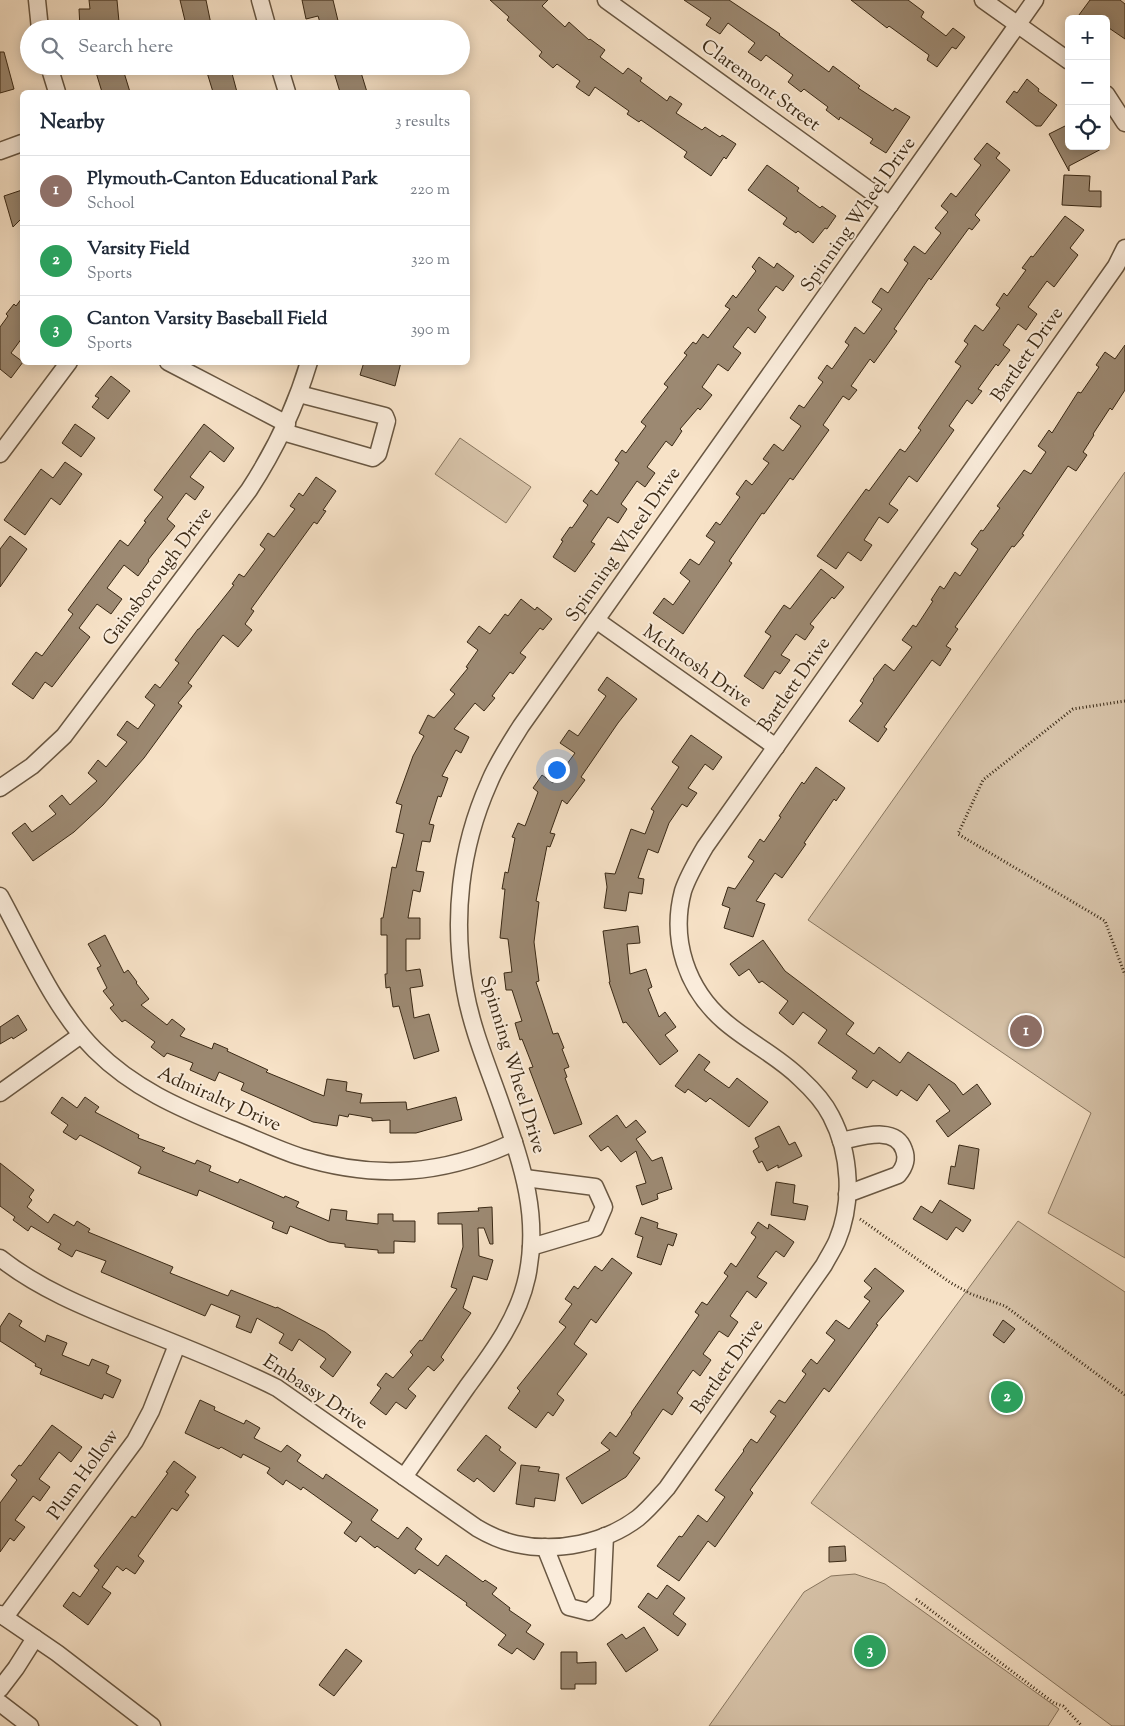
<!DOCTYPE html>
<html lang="en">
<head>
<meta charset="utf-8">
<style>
	body { margin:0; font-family:"Sorts Mill Goudy",serif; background:#f6f6f7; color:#1f2937 }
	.controls { position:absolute; right:15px; top:15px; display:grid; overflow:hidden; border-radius:8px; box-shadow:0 2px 12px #0003 }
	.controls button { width:45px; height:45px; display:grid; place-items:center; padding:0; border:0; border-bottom:1px solid #e0e1e3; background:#fff; color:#1f2937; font:25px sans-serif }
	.you { position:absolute; left:556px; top:769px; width:18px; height:18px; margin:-12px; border:4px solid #fff; border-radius:50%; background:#1a73e8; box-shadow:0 0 0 8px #1a73e833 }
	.badge { display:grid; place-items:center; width:32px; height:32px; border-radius:50%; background:#8f2418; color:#fff; font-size:16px; font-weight:700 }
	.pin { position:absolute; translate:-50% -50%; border:2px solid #fff; box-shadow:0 1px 5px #0006 }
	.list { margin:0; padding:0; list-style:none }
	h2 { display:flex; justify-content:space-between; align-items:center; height:65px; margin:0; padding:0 20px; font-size:21px }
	h2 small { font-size:16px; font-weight:400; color:#747a83 }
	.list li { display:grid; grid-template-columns:32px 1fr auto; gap:15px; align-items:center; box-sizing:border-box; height:70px; padding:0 20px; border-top:1px solid #e0e1e3 }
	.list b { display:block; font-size:19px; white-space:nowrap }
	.list p { margin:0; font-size:16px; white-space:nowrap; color:#747a83 }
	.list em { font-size:16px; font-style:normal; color:#747a83 }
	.icon { flex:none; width:28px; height:28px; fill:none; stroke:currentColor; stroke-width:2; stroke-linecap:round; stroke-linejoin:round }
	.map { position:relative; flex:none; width:1125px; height:1726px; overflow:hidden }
	.search { position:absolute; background:#fff; box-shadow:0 2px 12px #0003; left:20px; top:20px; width:450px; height:55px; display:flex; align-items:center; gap:12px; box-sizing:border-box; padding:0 18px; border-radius:28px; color:#747a83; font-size:19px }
	.panel { position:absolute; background:#fff; box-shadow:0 2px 12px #0003; left:20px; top:90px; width:450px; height:275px; border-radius:8px }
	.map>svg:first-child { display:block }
	.green { fill:#d7c3a9; stroke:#88765f }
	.building { fill:#9c8972; stroke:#3a2915 }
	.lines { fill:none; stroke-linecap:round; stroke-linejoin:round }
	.minor-casing { stroke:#695742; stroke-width:19 }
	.path { stroke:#3a2915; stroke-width:3; stroke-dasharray:1 2.5; stroke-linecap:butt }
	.minor { stroke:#faecdb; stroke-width:16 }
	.labels { text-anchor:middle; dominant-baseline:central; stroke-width:4; stroke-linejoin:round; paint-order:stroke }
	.street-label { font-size:19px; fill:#3a2915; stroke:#faecdb }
</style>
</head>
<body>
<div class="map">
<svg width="1125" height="1726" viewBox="0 0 1125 1726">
	<rect width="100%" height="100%" fill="#f7e2c7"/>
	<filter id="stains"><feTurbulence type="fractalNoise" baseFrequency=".004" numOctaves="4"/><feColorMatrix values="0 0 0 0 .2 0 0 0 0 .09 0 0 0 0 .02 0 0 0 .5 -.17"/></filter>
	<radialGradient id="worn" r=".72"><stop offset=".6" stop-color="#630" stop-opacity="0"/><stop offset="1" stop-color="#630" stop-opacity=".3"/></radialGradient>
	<g class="green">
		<path d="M460,438l71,49 -25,36 -71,-49z"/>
		<path d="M1125,472v786l-77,-45 43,-100 -283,-193z"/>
		<path d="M1018,1221l107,71v434h-13l-301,-223z"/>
		<path d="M855,1574l30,10 174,125 -11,17h-339l95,-134 27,-16z"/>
	</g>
	<g class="building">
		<path d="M89,0h28l2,22 -19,1v4l-20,1 -1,-19h11z"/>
		<path d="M180,0h26l6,29h-25z"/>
		<path d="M302,0h31l7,29h-18l-4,-13 -12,3z"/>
		<path d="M490,0h58l-6,6 23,21 4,-5 20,18 1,-1 15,11 -5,7 23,17 5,-6 14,10 -2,3 27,20 3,-5 12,8 -6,9 26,17 3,-3 15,10 2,-2 14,9 -10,15 -2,-2 -13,19 -27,-19 3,-5 -46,-32 -2,2 -12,-8 2,-3 -34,-24 -6,9 -13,-9 4,-6 -23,-17 -4,4 -14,-12 3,-4 -35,-32 2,-3z"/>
		<path d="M684,0h45l51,34 -1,1 50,37 4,-6 27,20 -2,2 35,23 2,-3 15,9 -24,36 -16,-10 3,-4 -33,-22 -1,3 -13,-10 2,-3 -24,-18 -3,3 -13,-10 5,-7 -27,-20 -5,6 -13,-9 7,-9 -27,-20 -8,11 -14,-9 5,-7z"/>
		<path d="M851,0h57l16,12 -3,5 25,19 7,-8 12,9 -9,12 -4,-2 -15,20 -10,-7 2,-5 -40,-29 -2,2z"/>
		<path d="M1090,0h30l5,4v35l-19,-13v-7h-30z"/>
		<path d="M0,52h4l10,37 -14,4z"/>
		<path d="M94,66h28l8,26h-28z"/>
		<path d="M205,66h25l7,26h-24z"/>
		<path d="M332,66h27l8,26h-27z"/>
		<path d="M1027,79l12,10 -1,2 19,14 -16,21h-5l-30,-24 8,-11 3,2z"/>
		<path d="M1069,124v22h38l-38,20v5l-20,-37z"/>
		<path d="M987,143l13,10 -4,5 14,12 -35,45 5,5 -8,10 -3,-2 -38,52 -2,-2 -35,51 3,2 -23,32 -4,-4 -19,27 6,4 -8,10 -6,-4 -20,29 6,5 -36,50 -3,-2 -26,36 -2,-1 -33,48 3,2 -49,71 -30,-21 11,-15 9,7 17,-24 -10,-8 10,-14 9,6 16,-23 -9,-6 10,-14 4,3 20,-28 -4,-3 10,-14 6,5 17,-22 -6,-4 11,-15 9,7 18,-25 -11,-8 9,-13 5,3 19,-26 -5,-4 9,-13 5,4 17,-24 -4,-3 10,-15 9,7 18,-25 -10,-7 9,-14 7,5 20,-30 -4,-3 10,-14 11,8 16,-21 -6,-5 13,-16 -7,-6 10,-13 5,4 25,-32 -7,-6z"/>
		<path d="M767,165l32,23 -2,3 23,17 2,-2 14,10 -9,13 -2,-1 -12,15 -15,-12 -2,2 -13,-9 4,-6 -39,-28z"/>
		<path d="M1064,175l26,1 -1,15h12v16l-39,-2z"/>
		<path d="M22,190v28l-9,9 -9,-31z"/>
		<path d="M1065,216l19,14 -14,18 8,7 -24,32 -7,-6 -19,26 9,7 -11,16 -8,-6 -15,21 7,5 -12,16 -2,-2 -18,25 4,2 -10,13 -5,-4 -18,26 5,4 -37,52 -8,-6 -20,28 9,6 -10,13 -9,-6 -15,23 8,5 -11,16 -13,-9 -12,17 -19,-13 49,-67 3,2 31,-42 5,3 16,-22 -3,-2 43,-62 -6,-4 13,-18 -4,-3 11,-16 8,6 17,-23 -4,-3 8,-12 3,3 19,-26 -4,-2 9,-12 2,1z"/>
		<path d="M759,257l15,11 3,-5 17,13 -11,15 -7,-5 -18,24 8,7 -11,16 -7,-6 -15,20 8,6 -13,18 -10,-7 -16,23 10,8 -12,15 -2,-2 -18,21 2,2 -10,15 -6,-5 -19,26 8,6 -10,14 -8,-6 -16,23 6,5 -9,14 -10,-6 -17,25 4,2 -20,28 -22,-15 10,-16 -2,-1 9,-13 2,1 16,-23 -5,-4 8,-11 6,5 22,-32 -4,-3 7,-10 4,3 20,-27 -5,-4 27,-35 -4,-3 23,-29 -3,-2 9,-11 3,2 7,-10 5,4 22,-29 -5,-3 8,-11 3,3 20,-27 -4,-4z"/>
		<path d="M22,298v40l-11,15 12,9 -12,16 -11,-9v-42l8,-11 -2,-2 8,-10 2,2z"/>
		<path d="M1125,345v45l-13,20 -2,-2 -17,26 1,1 -11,17 4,3 -11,16 -8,-5 -46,68 2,1 -10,12 -2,-1 -57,81 3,2 -12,17 5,3 -11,17 -8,-6 -48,67 3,2 -9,13 -29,-21 14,-18 -3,-2 14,-21 -1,-1 12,-15 9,7 18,-24 -10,-7 11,-15 3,2 17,-26 -2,-1 9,-14 4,3 11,-17 5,4 18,-27 -7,-5 10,-14 2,1 17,-23 -3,-2 27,-36 7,4 15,-22 -8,-6 11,-16 3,3 26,-41 3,1 18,-26 -3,-2 9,-13 10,7z"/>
		<path d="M364,362h37l-6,24 -35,-11z"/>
		<path d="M111,376l19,15 -22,28 -16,-12 7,-9 -4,-2z"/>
		<path d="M75,424l20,14 -14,19 -19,-14z"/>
		<path d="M204,424l30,24 -10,14 -14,-11 -20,26 14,10 -9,13 -9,-7 -19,26 8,7 -27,34 1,1 -11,15 -14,-11 -17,23 15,11 -11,15 -14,-10 -18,24 11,9 -38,50 -7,-5 -12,17 -21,-15 24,-32 6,4 31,-42 -5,-4 52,-70 8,6 18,-24 -2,-1 19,-24 -9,-7z"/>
		<path d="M65,462l17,12 -22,31 -9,-7 -26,37 -21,-15 37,-51 12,9z"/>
		<path d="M316,477l20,14 -13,19 3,1 -9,13 -3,-2 -63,87 3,2 -9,13 7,6 -14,17 -15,-12 -35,48 4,3 -14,17 4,3 -38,52 -41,47 -29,27 -41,29 -21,-28 13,-10 7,9 24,-18 -7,-8 13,-11 8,10 27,-24 -9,-8 10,-13 8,7 21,-25 -10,-7 10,-14 11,8 17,-24 -10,-8 10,-13 5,4 19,-25 -4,-3 23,-31h1l35,-44 -2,-1 7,-10 5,3 21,-28 -5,-4 8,-12 6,4 21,-28 -5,-3 9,-13 4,3z"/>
		<path d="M10,536l17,13 -27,38v-38z"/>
		<path d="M821,569l23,18 -10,12 -2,-2 -22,27 4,3 -9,13 -9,-6 -15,21 9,5 -10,14 -5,-3 -12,18 -19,-13 27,-40 -6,-4 19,-27 6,4z"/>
		<path d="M521,599l14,11 2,-3 15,12 -9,11 -3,-2 -20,25 6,4 -13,17 -3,-2 -18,24 3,2 -11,13 -9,-8 -21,26 15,8 -8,16 -5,-3 -14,26 6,2 -7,19 -3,-1 -9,28 5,1 -4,17 -8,-1 -6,30 8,1 -4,20 -7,-2 -5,28h12v21h-14v32l14,-2 3,17 -13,2 4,30 15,-4 10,37 -25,8 -15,-53 -6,1 -3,-20 -4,1 -1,-14h2v-39h-6v-17h2l9,-51 4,1 8,-34 -8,-2 6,-27 -6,-2 17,-47 11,-20 -5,-3 9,-18 6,3 21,-24 -5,-4 18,-22 -2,-1 12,-17 -11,-8 12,-16 11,8 15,-20 3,2z"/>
		<path d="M607,677l30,22 -19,24 -37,54 4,3 -18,24 -5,-4 -12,33 5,1 -5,13 -3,-1 -11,55 3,1 -5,40 5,39 -3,1 17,52 5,-1 6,15 -2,1 7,18 -5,2 3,8 -2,1 17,46 -28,10 -25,-66 4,-1 -11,-28 -2,1 -5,-17 7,-2 -10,-31h-6l-2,-17 8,-1 -4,-33 -8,-1 5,-49h-3l3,-17 3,1 7,-35 -3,-1 6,-14 7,3 13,-34 -5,-4 9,-13 11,8 22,-30 -15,-10 9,-13 9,6 28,-40 -8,-6z"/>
		<path d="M691,735l31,22 -9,13 -8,-6 -17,24 9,5 -10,14 -5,-3 -13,19 -11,30 -10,-4 -10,29 6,1 -2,15 -13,-2 -3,19 -22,-3 3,-21 -2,-14 10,1 16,-45 14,5 9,-23 -3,-2 28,-42 -7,-5z"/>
		<path d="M816,767l29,21 -9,13 -2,-2 -30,44 2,1 -24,34 -7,-5 -19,28 9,3 -12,33 -29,-9 6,-20 -8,-3 6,-18 7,2 19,-28 -6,-4 12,-18 4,3 17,-25 -2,-1 23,-34 2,2z"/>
		<path d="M638,926l2,17 -13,1 3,30 16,-5 6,18 -4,2 11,28 6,-5 11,15 -11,8 13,16 -18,14 -34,-43 -3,1 -14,-41h1l-7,-51z"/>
		<path d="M105,935l19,38 4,-3 9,12 -1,1 13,16 -8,6 26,20 5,-6 13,10 -5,7 32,13 2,-6 14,6 -1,2 41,19 -2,2 58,24 3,-17 20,3 -1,9 16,3 -2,9 46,-1 1,8 49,-13 6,23 -46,13h-26v-13l-18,1v-3l-23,-4 -1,3 -9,-2 -2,11 -24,-4 -72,-32 3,-7 -25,-11 -4,9 -25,-11 3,-7 -26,-10 -3,4 -13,-10 4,-5 -30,-22 -3,2 -12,-14 4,-3 -11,-14 4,-3 -10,-20 4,-2 -13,-22z"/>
		<path d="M763,940l22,31 69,52 -8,11 28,20 5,-7 21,16 8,-11 47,32 8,11 14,-11 14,20 -43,33 -12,-16 14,-10 -21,-27 -12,17 -16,-11 -4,6 -24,-16 -6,8 -15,-10 5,-7 -39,-28 9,-13 -24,-18 -10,13 -14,-12 9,-12 -26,-20 -3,2 -10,-14 -10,7 -9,-12z"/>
		<path d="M18,1015l9,15 -14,9 -1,-2 -12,7v-17z"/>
		<path d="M699,1054l11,8 -6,8 25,18 8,-10 31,24 -19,25 -39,-29 -4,4 -18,-13 -3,4 -10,-7z"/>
		<path d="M62,1097l15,11 8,-11 14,10 -4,5 44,23 -1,3 27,10 -3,3 33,13 2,-4 14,6 -2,5 29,12 2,-4 44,19 1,-2 14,6 -3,5 33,14 2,-12 16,2 -1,9 32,4v-10h15v7h22v21l-21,-1v12h-16v-3l-33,-3v-3l-16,-2 -39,-16 -3,8 -15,-6 2,-6 -75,-32 -2,6 -59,-23 3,-6 -61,-32 -4,5 -13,-8 5,-7 -17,-12z"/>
		<path d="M617,1115l9,13 10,-8 10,12 -10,7 16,22 10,-4 10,32 -15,5 1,5 -16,6 -6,-19 10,-3 -10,-32 -15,11 -13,-16 -7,5 -12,-15z"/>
		<path d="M779,1126l10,19 6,-3 7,14 -24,12v-3l-11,6 -5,-10 -3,2 -6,-12 6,-4 -4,-9z"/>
		<path d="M959,1145l20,4 -5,40 -26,-5 3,-18 4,1z"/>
		<path d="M0,1163l34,27 -5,7 3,3 -5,7 21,16 6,-9 20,12 3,-5 13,8 -2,3 85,35 -3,6 58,23 3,-6 45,18 1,-1 48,25 26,20 -18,25 -13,-10 6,-8 -27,-20 -7,12 -13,-8 5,-9 -27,-16 -6,15 -15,-6 4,-11 -29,-12 -6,12 -104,-44 5,-11 -30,-11 -4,7 -14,-8 3,-5 -30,-18 -3,5 -15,-11 2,-3 -15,-11z"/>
		<path d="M776,1182l19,3 -2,18 15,3 -3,14 -34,-5z"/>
		<path d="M940,1200l31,20 -8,12 -7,-5 -9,13 -34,-21 8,-13 11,7z"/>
		<path d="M492,1207l1,37h-3l-6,-16h-6l1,28 14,4 -6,20 -14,-4 -10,32 8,5 -30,44 3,3 -10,11 -6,-5 -20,23 8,7 -10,13 -10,-7 -10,13 -16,-12 11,-15 -4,-3 9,-12 7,5 20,-23 -3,-3 10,-12 2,1 35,-52 -6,-2 12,-40 -1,-23h-24v-11l41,-2 -1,-3z"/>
		<path d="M641,1217l17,6 -1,5 20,6 -4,12 -5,-2 -7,21 -24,-8 6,-20 -8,-3z"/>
		<path d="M758,1222l10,7 1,-5 25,18 -10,15 -8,-6 -19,26 10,6 -11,15 -9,-7 -17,25 8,6 -10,15 -9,-6 -16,23 8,6 -11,16 -7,-6 -16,23 6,5 -11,17 -9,-6 -30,44 7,5 -14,19 -44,27 -16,-26 44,-28 -9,-7 9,-11 6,5 16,-23 -1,-1 68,-98 -4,-3 7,-10 5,3 21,-29 -4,-3 7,-10 5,4 20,-30 -5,-4z"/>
		<path d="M612,1258l20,15 -36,50 -5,-4 -17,25 13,10 -30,40 7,6 -11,16 -5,-4 -12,16 -28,-20 12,-17 -3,-3 49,-61 -7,-5 13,-18 -7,-5 9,-13 4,3 17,-23 7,5z"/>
		<path d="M875,1268l29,23 -28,33 2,1 -49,67 -5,-4 -74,102 3,3 -38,54 -7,-6 -29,40 -22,-15 22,-30 3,1 16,-22 9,7 18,-25 -10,-7 29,-39 -1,-1 8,-11 6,4 19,-27 -6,-4 9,-12 6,3 21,-29 -4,-3 9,-12 6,5 18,-24 -9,-7 10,-13 13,9 21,-28 -6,-4 8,-9 -8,-7z"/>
		<path d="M9,1313l13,8 -3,5 26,16 2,-7 20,8 -5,12 27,11 3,-7 17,7 -3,7 15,7 -8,18 -9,-4 -2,5 -62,-25 2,-5 -7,-3 1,-2 -36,-23v-14z"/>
		<path d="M1003,1320l12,9 -11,14 -11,-8z"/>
		<path d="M200,1400l15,7 -1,3 30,14 2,-4 14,8 -6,10 27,14 6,-7 14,10 -4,6 26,18 3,-5 52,36 -7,10 27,19 9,-12 15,12 -7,10 23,17 8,-11 37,27 2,-2 12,8 -5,6 18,14 -1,2 22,15 -5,7 18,12 -10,16 -17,-12 -5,6 -14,-9 8,-10 -40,-30 1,-2 -48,-34 -4,5 -38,-28 -2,2 -15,-12 -4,6 -12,-9 8,-11 -49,-35 -2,3 -15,-10 -3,5 -16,-12 3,-5 -27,-14 -2,4 -20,-11 -2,2 -34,-16z"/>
		<path d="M52,1425l30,22 -11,15 -12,-10 -20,27 11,8 -10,14 -7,-5 -18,24 10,7 -11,14 -4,-3 -10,14v-49l17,-23 -6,-5 8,-10 2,1z"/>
		<path d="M486,1435l15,12 -2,3 17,13 -22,29 -17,-14 -3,4 -17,-12z"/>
		<path d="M174,1461l22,16 -11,15 4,3 -12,16 -5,-3 -34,48 6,5 -9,13 -9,-6 -3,3 -6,-5 -15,21 9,6 -23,32 -25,-19 10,-14 7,5 19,-27 -5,-4 38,-50 3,2 33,-45 -2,-1z"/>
		<path d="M521,1465l19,2 -2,4 21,3 -4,27 -20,-3 -1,9 -18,-3z"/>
		<path d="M845,1546l1,15 -17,1v-15z"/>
		<path d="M667,1585l18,13 -12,16 13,10 -8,12 -40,-29 10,-14 9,6z"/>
		<path d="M644,1627l14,23 -32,22 -19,-28 15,-10 4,5z"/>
		<path d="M346,1649l16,12 -28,35 -15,-11z"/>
		<path d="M561,1652h16v11l19,-1v22h-21v5h-14z"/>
	</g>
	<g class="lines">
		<g class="minor-casing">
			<g id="minor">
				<path d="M37,0l3,29"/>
				<path d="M260,0l8,29"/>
				<path d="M606,0l284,205"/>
				<path d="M983,0l86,61"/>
				<path d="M49,66l8,26"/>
				<path d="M279,66l8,26"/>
				<path d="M1106,94l19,29"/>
				<path d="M0,151l22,-8"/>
				<path d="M168,362l119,62"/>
				<path d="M283,432l90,26 5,-4 9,-33 -2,-5 -86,-22"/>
				<path d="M0,454l69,-92"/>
				<path d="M596,620l180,127"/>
				<path d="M0,788l32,-22 32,-30 185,-246c26,-40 46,-81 60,-128"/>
				<path d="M0,896c28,51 54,113 95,154 38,38 84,58 133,78 24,9 48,21 73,29 75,23 143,18 213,-15"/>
				<path d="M0,1093l81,-58"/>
				<path d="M841,1141c20,-4 55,-16 63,9 4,10 0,18 -6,25l-51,19"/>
				<path d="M525,1178l70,9 9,20 -9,21 -64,19"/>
				<path d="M0,1258c38,30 84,49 129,67 50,20 100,39 148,63l200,140c12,7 25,13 39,16 41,9 89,-1 122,-26 11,-9 20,-20 29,-30l157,-223c4,-8 9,-15 13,-24 16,-38 14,-87 -6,-125 -7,-14 -19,-27 -31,-38 -22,-22 -52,-36 -76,-57 -37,-32 -54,-81 -41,-130 5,-15 14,-30 22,-44l411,-581 9,-18"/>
				<path d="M404,1477c21,-30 42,-60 63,-90 25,-34 51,-68 60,-110 13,-62 -5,-112 -25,-170 -13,-38 -30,-77 -37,-117 -13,-70 -5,-142 24,-207 8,-20 20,-38 32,-57l514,-726"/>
				<path d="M545,1547l24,60 20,5 13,-12 3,-64"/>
				<path d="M0,1614l57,39 95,73"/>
				<path d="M5,1617l130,-176 16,-30 26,-66"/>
				<path d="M0,1689l16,-21 19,-30"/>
				<path d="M0,1703l30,23"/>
			</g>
		</g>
		<g class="path">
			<path d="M1125,701l-52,8 -90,71 -25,54 147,87 20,54"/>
			<path d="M860,1219l91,64 20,11 34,12 120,89"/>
			<path d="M916,1599l138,104 9,3 19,20"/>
		</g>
		<use href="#minor" class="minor"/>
	</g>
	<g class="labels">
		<g class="street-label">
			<text transform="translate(760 86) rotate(36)">Claremont Street</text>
			<text transform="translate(859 215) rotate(-55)">Spinning Wheel Drive</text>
			<text transform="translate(1028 355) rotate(-55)">Bartlett Drive</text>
			<text transform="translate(624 545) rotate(-55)">Spinning Wheel Drive</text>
			<text transform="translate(158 577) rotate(-53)">Gainsborough Drive</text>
			<text transform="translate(697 667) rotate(35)">McIntosh Drive</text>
			<text transform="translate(795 685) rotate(-55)">Bartlett Drive</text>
			<text transform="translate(512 1065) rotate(73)">Spinning Wheel Drive</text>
			<text transform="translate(219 1100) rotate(24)">Admiralty Drive</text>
			<text transform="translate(728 1367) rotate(-55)">Bartlett Drive</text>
			<text transform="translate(315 1393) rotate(33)">Embassy Drive</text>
			<text transform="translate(84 1475) rotate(-54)">Plum Hollow</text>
		</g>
	</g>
	<rect width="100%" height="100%" filter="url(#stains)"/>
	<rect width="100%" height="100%" fill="url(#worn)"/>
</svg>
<div class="controls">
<button>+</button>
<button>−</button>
<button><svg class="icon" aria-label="locate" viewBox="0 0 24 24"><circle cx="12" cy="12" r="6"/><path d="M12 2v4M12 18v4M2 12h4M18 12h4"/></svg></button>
</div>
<div class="you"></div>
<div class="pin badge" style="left:1026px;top:1031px;background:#8d6e63">1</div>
<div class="pin badge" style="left:1007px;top:1397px;background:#2e9e5b">2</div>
<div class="pin badge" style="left:870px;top:1651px;background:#2e9e5b">3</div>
<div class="search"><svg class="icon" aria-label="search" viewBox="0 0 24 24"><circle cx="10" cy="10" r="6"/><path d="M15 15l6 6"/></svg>Search here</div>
<section class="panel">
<h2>Nearby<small>3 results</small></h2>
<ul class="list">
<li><span class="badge" style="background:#8d6e63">1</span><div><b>Plymouth-Canton Educational Park</b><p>School</p></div><em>220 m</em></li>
<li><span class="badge" style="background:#2e9e5b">2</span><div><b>Varsity Field</b><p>Sports</p></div><em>320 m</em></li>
<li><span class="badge" style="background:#2e9e5b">3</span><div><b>Canton Varsity Baseball Field</b><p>Sports</p></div><em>390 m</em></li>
</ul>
</section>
</div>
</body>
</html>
